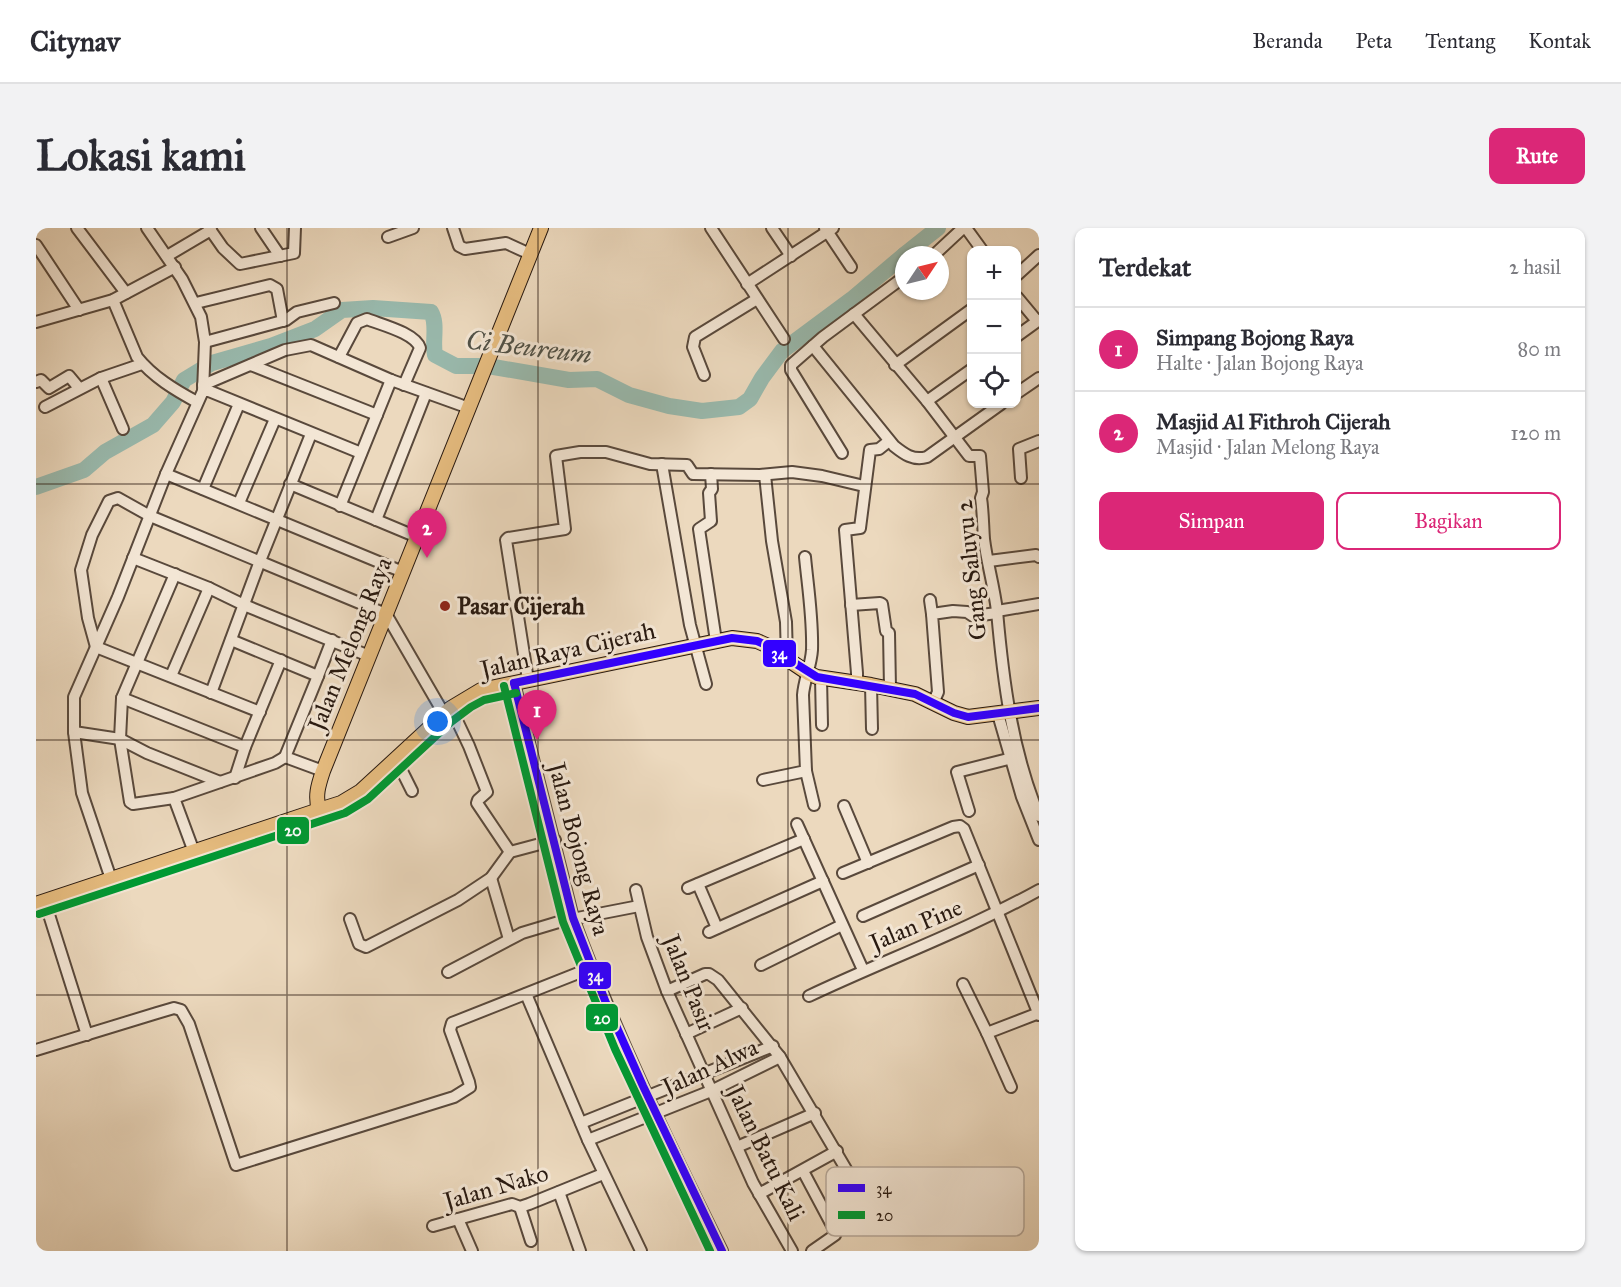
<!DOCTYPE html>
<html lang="id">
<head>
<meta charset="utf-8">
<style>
	body { margin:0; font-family:"IM FELL Great Primer",serif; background:#f2f2f3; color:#2b2b33 }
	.controls { position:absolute; right:18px; top:18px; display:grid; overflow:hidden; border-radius:12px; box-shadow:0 2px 4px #0004 }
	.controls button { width:54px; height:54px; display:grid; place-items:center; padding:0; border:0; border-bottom:2px solid #e1e1e2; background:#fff; color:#2b2b33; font:30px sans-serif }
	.compass { position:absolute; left:859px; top:18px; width:54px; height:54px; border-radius:50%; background:#fff; box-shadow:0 2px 4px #0004; rotate:55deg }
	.you { position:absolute; left:402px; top:494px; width:21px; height:21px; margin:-15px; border:4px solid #fff; border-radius:50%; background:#1a73e8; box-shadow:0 0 0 9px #1a73e833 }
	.badge { display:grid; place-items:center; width:39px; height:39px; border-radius:50%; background:#db2777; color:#fff; font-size:20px; font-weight:700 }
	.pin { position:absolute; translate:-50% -50px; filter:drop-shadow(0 2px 3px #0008) }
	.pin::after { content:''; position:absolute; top:32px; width:21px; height:18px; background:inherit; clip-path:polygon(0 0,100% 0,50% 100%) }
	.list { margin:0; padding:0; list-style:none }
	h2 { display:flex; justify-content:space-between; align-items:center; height:78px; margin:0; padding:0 24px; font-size:26px }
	h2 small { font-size:20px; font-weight:400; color:#7c7c81 }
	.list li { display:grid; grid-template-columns:39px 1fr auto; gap:18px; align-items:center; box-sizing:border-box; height:84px; padding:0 24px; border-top:2px solid #e1e1e2 }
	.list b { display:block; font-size:22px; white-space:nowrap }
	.list p { margin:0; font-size:20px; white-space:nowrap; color:#7c7c81 }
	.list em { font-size:20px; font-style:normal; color:#7c7c81 }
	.actions { display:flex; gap:12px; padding:18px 24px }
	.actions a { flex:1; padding:14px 0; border:2px solid #db2777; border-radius:12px; text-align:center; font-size:21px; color:#db2777 }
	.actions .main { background:#db2777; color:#fff }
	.icon { flex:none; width:33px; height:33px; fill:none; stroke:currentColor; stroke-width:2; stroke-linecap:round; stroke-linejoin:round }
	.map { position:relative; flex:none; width:1003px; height:1023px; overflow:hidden; border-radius:12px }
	header { display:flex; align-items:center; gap:36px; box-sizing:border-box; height:84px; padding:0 30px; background:#fff; border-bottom:2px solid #e1e1e2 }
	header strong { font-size:28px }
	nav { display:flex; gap:33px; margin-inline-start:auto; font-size:21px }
	.intro { display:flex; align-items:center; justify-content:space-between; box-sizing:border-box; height:144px; padding:0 36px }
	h1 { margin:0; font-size:42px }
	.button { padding:15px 27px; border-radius:12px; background:#db2777; color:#fff; font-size:21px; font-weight:700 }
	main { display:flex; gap:36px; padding:0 36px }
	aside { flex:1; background:#fff; border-radius:12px; box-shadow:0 2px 4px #0004 }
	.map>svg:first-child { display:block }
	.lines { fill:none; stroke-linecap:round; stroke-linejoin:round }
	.river { stroke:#99baae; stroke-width:16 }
	.minor-casing { stroke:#59493c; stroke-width:14 }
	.major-casing { stroke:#281910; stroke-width:16 }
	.minor { stroke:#f3e6d5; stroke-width:10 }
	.major { stroke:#e6bc7f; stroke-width:14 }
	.bus-1-casing { stroke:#f3e6d5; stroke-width:12 }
	.bus-2-casing { stroke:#f3e6d5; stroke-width:12 }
	.bus-1 { stroke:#30f; stroke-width:8 }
	.bus-2 { stroke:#093; stroke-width:8 }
	.grid { fill:none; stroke:#281910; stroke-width:1.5; stroke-opacity:0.55 }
	.poi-dot { fill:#8f2418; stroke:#f3e6d5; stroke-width:2 }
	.labels { text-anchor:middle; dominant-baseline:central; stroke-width:6; stroke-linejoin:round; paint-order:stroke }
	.street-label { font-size:24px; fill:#281910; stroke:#f3e6d5 }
	.poi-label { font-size:24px; font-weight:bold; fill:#281910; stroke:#f3e6d5; text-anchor:start }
	.water-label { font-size:26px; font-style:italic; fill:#505147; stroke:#f3e6d5 }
	.key { fill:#f3e6d5; stroke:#b6a89a; stroke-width:1.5 }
	.key-label { font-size:16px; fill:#281910 }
	.line-badge { stroke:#f3e6d5; stroke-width:2 }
	.badge-label { font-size:16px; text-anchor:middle; font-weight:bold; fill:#fff }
</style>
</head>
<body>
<header>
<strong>Citynav</strong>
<nav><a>Beranda</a><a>Peta</a><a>Tentang</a><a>Kontak</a></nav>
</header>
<div class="intro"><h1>Lokasi kami</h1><a class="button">Rute</a></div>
<main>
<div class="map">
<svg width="1003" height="1023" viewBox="0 0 1003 1023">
	<rect width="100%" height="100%" fill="#ecd9be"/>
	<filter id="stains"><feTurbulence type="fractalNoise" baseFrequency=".00333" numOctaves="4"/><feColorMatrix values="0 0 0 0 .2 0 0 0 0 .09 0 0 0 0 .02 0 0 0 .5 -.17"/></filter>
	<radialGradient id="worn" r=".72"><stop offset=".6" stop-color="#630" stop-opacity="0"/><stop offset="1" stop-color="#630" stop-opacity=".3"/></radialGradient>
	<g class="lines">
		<g class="river">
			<path d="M868,27l34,-27"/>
			<path d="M0,259l48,-17 21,-18 48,-27 20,-23 11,-22 28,-17 59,-17 44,-17 27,-19 31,-2 58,4c7,12 1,29 4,43l21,11h32l81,14 28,-1 32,16 40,11 33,5 37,-4 11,-8 12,-21 20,-27 70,-52 52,-44"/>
		</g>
		<g class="minor-casing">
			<g id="minor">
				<path d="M41,0l49,65"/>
				<path d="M173,0l14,20 17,16 54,-11 1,-25"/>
				<path d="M225,0l19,28"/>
				<path d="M417,0l6,18 6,3 41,-6 24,11"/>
				<path d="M675,0l73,111"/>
				<path d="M736,0l19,28"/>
				<path d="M789,0l26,39"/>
				<path d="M930,0l16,22"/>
				<path d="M352,9l25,-9"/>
				<path d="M0,17l43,65"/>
				<path d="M898,27l29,-27"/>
				<path d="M131,28l44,-26"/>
				<path d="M981,47l22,-20"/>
				<path d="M711,56l86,-56"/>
				<path d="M981,69l20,24"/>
				<path d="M77,72l24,57c16,20 38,33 60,45"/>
				<path d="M160,75l74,-18 7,4 6,32"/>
				<path d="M818,86l73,87 42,55h11l3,36 -2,6c2,13 2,27 3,41 3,24 10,47 13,72 6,69 15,140 42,205"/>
				<path d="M0,94l77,-22 62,-33"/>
				<path d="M981,108l22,-16"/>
				<path d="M169,114l81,-22 11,-8 37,-9"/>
				<path d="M777,118l81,100c10,8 19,15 33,11l74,-53"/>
				<path d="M303,129l18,-34 10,-4c15,6 48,14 53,29l-16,37"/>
				<path d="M215,137l126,50"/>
				<path d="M859,137l77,-56"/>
				<path d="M668,147l-11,-28 2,-10 62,-38"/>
				<path d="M0,154l5,-2 8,8 20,-12 10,12"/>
				<path d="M167,157l82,-35 26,-5 80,35 78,28"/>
				<path d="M167,163h6l152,62"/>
				<path d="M981,165l22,-15"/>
				<path d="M891,173l45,-32"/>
				<path d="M9,179l56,-29"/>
				<path d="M87,201l-22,-51 41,-14"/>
				<path d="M806,225l-51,-83v-5l32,-28 81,-60"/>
				<path d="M626,236l28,161 16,59"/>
				<path d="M130,246l237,98"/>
				<path d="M675,246l1,15 -3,4 2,28 -12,8 17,112"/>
				<path d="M729,247l7,66 14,81 1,37"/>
				<path d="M985,250l-2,-29 20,-8"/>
				<path d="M254,256l127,53"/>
				<path d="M167,261l36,-85"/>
				<path d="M203,275l36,-84"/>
				<path d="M304,278l51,-126"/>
				<path d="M340,292l50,-127"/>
				<path d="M97,330l76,30 35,17 125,51"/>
				<path d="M953,333l47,-6 3,2"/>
				<path d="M139,346l-53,124 -2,41 10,63 3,2 41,-6 101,-35 10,-6"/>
				<path d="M894,372l2,14"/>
				<path d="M815,377l29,-2 2,1 4,27 3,2 1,55"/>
				<path d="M961,383l42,-7"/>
				<path d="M195,412l87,36 -33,81 38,14"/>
				<path d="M135,448l38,-88"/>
				<path d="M282,448l14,-36"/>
				<path d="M785,450l1,47"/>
				<path d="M492,452l-22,-140 2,-2 57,-9 -9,-73 24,-4h26l44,12 37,1 6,9 67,1 32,-3 30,4 42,10"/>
				<path d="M478,455l59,235c42,114 95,224 149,333"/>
				<path d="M821,455v-10l-12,-143 15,-2 10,-78 9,-1 10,-8"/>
				<path d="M835,457l1,44"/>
				<path d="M175,465l49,-132 51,-127"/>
				<path d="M86,470l123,49"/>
				<path d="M897,475l5,-11 -6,-78 21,-3 14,1 6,4 24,-3"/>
				<path d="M415,480l18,38 18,46 -9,8 -1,3 33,49"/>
				<path d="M224,484l-164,-65 -8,-29 -7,-48 11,-35 17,-34 9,-3 32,18 236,98 58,100"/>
				<path d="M962,486l24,83 17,43"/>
				<path d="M38,504l46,7 27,14 73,29"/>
				<path d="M360,531l16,32"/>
				<path d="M770,543l8,34"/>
				<path d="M199,550l10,-31 36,-87"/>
				<path d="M727,552l43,-9 -3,-76c1,-15 8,-29 9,-45 1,-31 -4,-62 -7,-93"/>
				<path d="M138,570l20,54"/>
				<path d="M808,578l24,57"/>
				<path d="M933,583l-12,-39 59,-15"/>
				<path d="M761,596l66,146"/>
				<path d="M807,645l110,-46 7,-1 4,3 75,186"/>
				<path d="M455,650l18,61"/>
				<path d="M75,651l-29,-86 -8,-61v-35l44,-100 48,-123 37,-83 2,-49 -4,-25 -19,-38 -35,-51"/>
				<path d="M662,656l19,44"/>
				<path d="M652,660l116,-49"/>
				<path d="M600,662l11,47 20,54 86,192 39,68"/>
				<path d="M9,674l42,133"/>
				<path d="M827,688l116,-51"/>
				<path d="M314,691l9,25 7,3 92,-47 33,-22 19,-26 45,-12"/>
				<path d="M673,704l114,-51"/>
				<path d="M725,737l81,-40"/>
				<path d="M412,744l74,-39 40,-12 77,-15"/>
				<path d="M927,756l24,49"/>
				<path d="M631,763l38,-17h4l9,6 62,77 83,141"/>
				<path d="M490,766l62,146 53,111"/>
				<path d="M773,768c76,-36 156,-65 230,-106"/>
				<path d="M650,806l56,-26"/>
				<path d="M0,822l121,-37 17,-5 7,2 8,14 47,141 218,-68 16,-10 -1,-5 -19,-52 2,-7 139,-55"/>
				<path d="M975,859l-24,-54 52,-20"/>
				<path d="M545,895l192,-77"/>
				<path d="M552,912l123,-49 69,-34"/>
				<path d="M701,919l78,-34"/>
				<path d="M767,943l33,62 -1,2 -23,16"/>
				<path d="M523,964l21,59"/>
				<path d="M723,966l78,-43"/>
				<path d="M484,979l11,34"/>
				<path d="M422,991l14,32"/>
				<path d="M397,998l79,-22 8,3 9,-3 74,-30"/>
			</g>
		</g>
		<g class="major-casing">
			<g id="major">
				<path d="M283,582c-4,-14 -1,-24 4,-39l218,-543"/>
				<path d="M0,676l283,-94 22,-7 20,-12 90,-83 30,-18 251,-52 25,3 9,4 42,28 9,4 54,8 44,9 39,19 14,4 71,-9"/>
			</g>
		</g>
		<use href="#minor" class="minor"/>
		<use href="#major" class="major"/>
		<g class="bus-1-casing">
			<g id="bus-1">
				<path d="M478,455l59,235 33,85 37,83 79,165"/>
				<path d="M478,455l218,-45 25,3 9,4 51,32 98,17 39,19 14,4 71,-9"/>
			</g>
		</g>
		<g class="bus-2-casing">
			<g id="bus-2">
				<path d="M468,458l59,236 52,127 95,202"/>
				<path d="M3,686l306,-101 23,-14 83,-77 20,-15 13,-7 32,-7"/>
			</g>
		</g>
		<use href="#bus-1" class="bus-1"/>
		<use href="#bus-2" class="bus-2"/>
	</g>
	<path class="grid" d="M251,0v1023M502,0v1023M752,0v1023M0,256h1003M0,512h1003M0,767h1003"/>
	<circle class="poi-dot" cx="409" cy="378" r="6"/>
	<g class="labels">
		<g class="street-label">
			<text transform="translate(935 342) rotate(-96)">Gang Saluyu 2</text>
			<text transform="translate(314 416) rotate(-68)">Jalan Melong Raya</text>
			<text transform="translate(532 422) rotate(-13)">Jalan Raya Cijerah</text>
			<text transform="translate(543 621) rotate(75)">Jalan Bojong Raya</text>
			<text transform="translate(880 697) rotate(-23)">Jalan Pine</text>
			<text transform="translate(653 755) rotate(68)">Jalan Pasir</text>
			<text transform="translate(674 839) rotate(-25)">Jalan Alwa</text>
			<text transform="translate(730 925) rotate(64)">Jalan Batu Kali</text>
			<text transform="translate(460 959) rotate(-16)">Jalan Nako</text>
		</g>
		<g class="poi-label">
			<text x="421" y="378">Pasar Cijerah</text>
		</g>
		<g class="water-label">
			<text transform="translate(493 119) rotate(7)">Ci Beureum</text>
		</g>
	</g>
	<rect x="790" y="939" width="198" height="69" rx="9" class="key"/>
	<rect x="802" y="956" width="27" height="8" fill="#30f"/>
	<rect x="802" y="983" width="27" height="8" fill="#093"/>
	<g class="key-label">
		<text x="840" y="966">34</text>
		<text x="840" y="993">20</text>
	</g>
	<g class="line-badge">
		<rect x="726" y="411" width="35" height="29" rx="6" fill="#30f"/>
		<rect x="240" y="588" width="34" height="29" rx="6" fill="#093"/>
		<rect x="542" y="733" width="34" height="29" rx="6" fill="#30f"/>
		<rect x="549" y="775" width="34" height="29" rx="6" fill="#093"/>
	</g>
	<g class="badge-label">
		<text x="743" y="431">34</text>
		<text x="257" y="608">20</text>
		<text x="559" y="753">34</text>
		<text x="566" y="796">20</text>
	</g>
	<rect width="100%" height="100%" filter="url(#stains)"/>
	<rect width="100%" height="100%" fill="url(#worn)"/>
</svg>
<div class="controls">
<button>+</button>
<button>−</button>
<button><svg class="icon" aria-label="locate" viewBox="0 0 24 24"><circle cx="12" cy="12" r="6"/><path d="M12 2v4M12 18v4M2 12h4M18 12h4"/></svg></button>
</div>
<svg class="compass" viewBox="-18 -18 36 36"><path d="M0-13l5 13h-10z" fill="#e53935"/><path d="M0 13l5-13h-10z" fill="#7c7c81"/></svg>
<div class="you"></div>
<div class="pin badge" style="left:501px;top:512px">1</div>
<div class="pin badge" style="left:391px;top:330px">2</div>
</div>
<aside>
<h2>Terdekat<small>2 hasil</small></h2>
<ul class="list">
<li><span class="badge">1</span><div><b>Simpang Bojong Raya</b><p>Halte · Jalan Bojong Raya</p></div><em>80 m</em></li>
<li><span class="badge">2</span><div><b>Masjid Al Fithroh Cijerah</b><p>Masjid · Jalan Melong Raya</p></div><em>120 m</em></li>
</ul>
<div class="actions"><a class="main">Simpan</a><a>Bagikan</a></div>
</aside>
</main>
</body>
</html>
